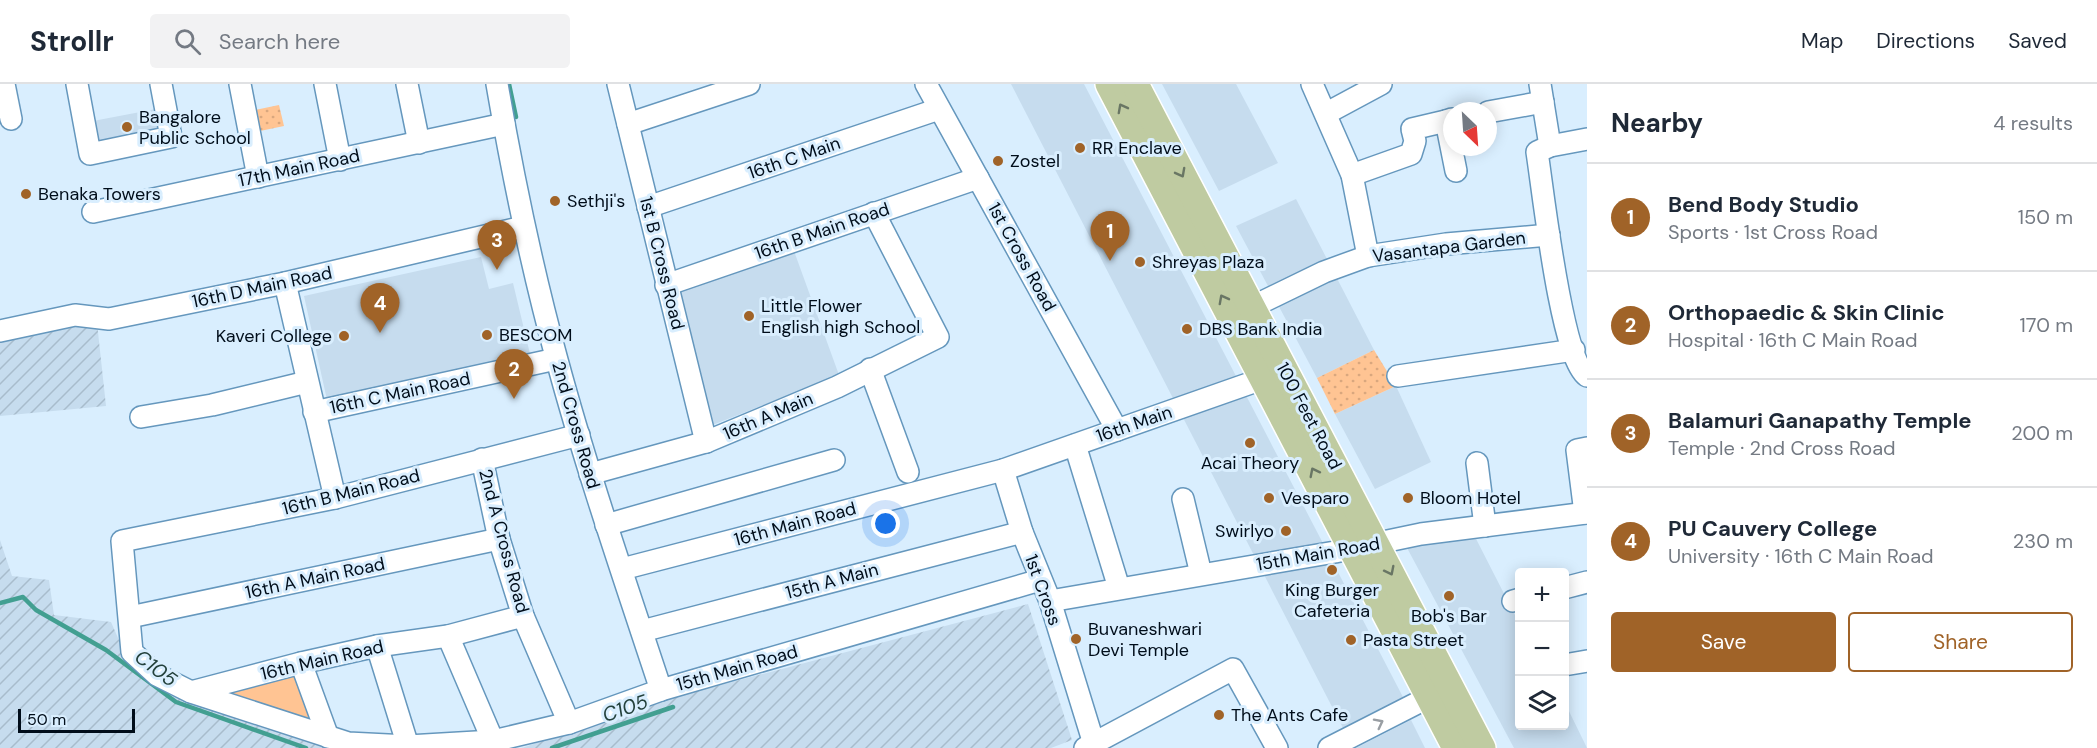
<!DOCTYPE html>
<html lang="en">
<head>
<meta charset="utf-8">
<style>
	body { margin:0; font-family:"DM Sans",sans-serif; background:#f2f2f3; color:#1f2937 }
	.controls { position:absolute; right:18px; bottom:18px; display:grid; overflow:hidden; border-radius:6px; box-shadow:0 3px 15px #0003 }
	.controls button { width:54px; height:54px; display:grid; place-items:center; padding:0; border:0; border-bottom:2px solid #e0e1e3; background:#fff; color:#1f2937; font:30px sans-serif }
	.compass { position:absolute; left:1443px; top:18px; width:54px; height:54px; border-radius:50%; background:#fff; box-shadow:0 3px 15px #0003; rotate:155deg }
	.scale { position:absolute; left:18px; bottom:15px; width:117px; box-sizing:border-box; padding-left:6px; border:3px solid #000d1a; border-top:0; font-size:16px; line-height:21px; white-space:nowrap; color:#000d1a; -webkit-text-stroke:4px #d9eefe; paint-order:stroke }
	.you { position:absolute; left:886px; top:440px; width:21px; height:21px; margin:-15px; border:4px solid #fff; border-radius:50%; background:#1a73e8; box-shadow:0 0 0 9px #1a73e833 }
	.badge { display:grid; place-items:center; width:39px; height:39px; border-radius:50%; background:#a06328; color:#fff; font-size:20px; font-weight:700 }
	.pin { position:absolute; translate:-50% -50px; filter:drop-shadow(0 2px 3px #0008) }
	.pin::after { content:''; position:absolute; top:32px; width:21px; height:18px; background:inherit; clip-path:polygon(0 0,100% 0,50% 100%) }
	.list { margin:0; padding:0; list-style:none }
	h2 { display:flex; justify-content:space-between; align-items:center; height:78px; margin:0; padding:0 24px; font-size:26px }
	h2 small { font-size:20px; font-weight:400; color:#747a83 }
	.list li { display:grid; grid-template-columns:39px 1fr auto; gap:18px; align-items:center; box-sizing:border-box; height:108px; padding:0 24px; border-top:2px solid #e0e1e3 }
	.list b { display:block; font-size:22px; white-space:nowrap }
	.list p { margin:0; font-size:20px; white-space:nowrap; color:#747a83 }
	.list em { font-size:20px; font-style:normal; color:#747a83 }
	.actions { display:flex; gap:12px; padding:18px 24px }
	.actions a { flex:1; padding:14px 0; border:2px solid #a06328; border-radius:6px; text-align:center; font-size:21px; color:#a06328 }
	.actions .main { background:#a06328; color:#fff }
	.icon { flex:none; width:33px; height:33px; fill:none; stroke:currentColor; stroke-width:2; stroke-linecap:round; stroke-linejoin:round }
	.map { position:relative; flex:none; width:1587px; height:664px; overflow:hidden }
	header { display:flex; align-items:center; gap:36px; box-sizing:border-box; height:84px; padding:0 30px; background:#fff; border-bottom:2px solid #e0e1e3 }
	header strong { font-size:28px }
	nav { display:flex; gap:33px; margin-inline-start:auto; font-size:21px }
	.search { width:420px; height:54px; background:#f2f2f3; display:flex; align-items:center; gap:15px; box-sizing:border-box; padding:0 21px; border-radius:6px; color:#747a83; font-size:22px }
	main { display:flex }
	aside { flex:1; background:#fff }
	.map>svg:first-child { display:block }
	.built { fill:#c6dcee }
	.industrial { fill:url(#industrial-furrows) }
	.grass { fill:url(#grass-dots) }
	.park { fill:#ffc493 }
	.lines { fill:none; stroke-linecap:round; stroke-linejoin:round }
	.stream { stroke:#429f91; stroke-width:4.5 }
	.minor-casing { stroke:#6597bd; stroke-width:24 }
	.major-casing { stroke:#fff; stroke-width:30 }
	.minor { stroke:#fff; stroke-width:21 }
	.major { stroke:#bfcba1; stroke-width:27 }
	.oneway { stroke:#697664 }
	.oneway2 { stroke:#999ea3 }
	.poi-dot { fill:#a06328; stroke:#d9eefe; stroke-width:2 }
	.labels { text-anchor:middle; dominant-baseline:central; stroke-width:6; stroke-linejoin:round; paint-order:stroke }
	.poi-label { font-size:18px; fill:#000d1a; stroke:#d9eefe; text-anchor:start }
	.street-label { font-size:18px; fill:#000d1a; stroke:#d9eefe }
	.water-label { font-size:20px; font-style:italic; fill:#24413c; stroke:#d9eefe }
</style>
</head>
<body>
<header>
<strong>Strollr</strong>
<div class="search"><svg class="icon" aria-label="search" viewBox="0 0 24 24"><circle cx="10" cy="10" r="6"/><path d="M15 15l6 6"/></svg>Search here</div>
<nav><a>Map</a><a>Directions</a><a>Saved</a></nav>
</header>
<main>
<div class="map">
<svg width="1587" height="664" viewBox="0 0 1587 664">
	<defs>
		<pattern id="industrial-furrows" width="10" height="10" patternUnits="userSpaceOnUse" patternTransform="scale(1.5)"><rect width="10" height="10" fill="#c6dcee"/><path d="M-1 1l2-2M0 10L10 0M9 11l2-2" fill="none" stroke="#a8bccc"/></pattern>
		<pattern id="grass-dots" width="8" height="8" patternUnits="userSpaceOnUse" patternTransform="scale(1.5)"><rect width="8" height="8" fill="#ffc493"/><path d="M2 2h.1M6 6h.1" fill="none" stroke="#d9a77e" stroke-width="1.8" stroke-linecap="round"/></pattern>
	</defs>
	<rect width="100%" height="100%" fill="#d9eefe"/>
	<g class="built">
		<path d="M1011,0h73l320,615 -60,31z"/>
		<path d="M1162,0h74l42,79 -59,28z"/>
		<path d="M156,25l5,23 -64,13 -4,-24z"/>
		<path d="M1296,115l78,151 -57,28 -81,-152z"/>
		<path d="M794,167l45,124 -129,51 -36,-134z"/>
		<path d="M481,173l8,32 24,-6 17,71 -203,46 -23,-104z"/>
		<path d="M1396,302l35,76 -56,27 -40,-75z"/>
		<path d="M1471,445l48,94 1,103h44l1,-23 22,45h-73l-108,-202z"/>
		<path d="M1411,636l14,28h-69z"/>
	</g>
	<g class="industrial">
		<path d="M76,237l21,2 9,83 -106,10v-78z"/>
		<path d="M0,456l12,36 37,4 5,35 57,7 14,32 219,94h-344z"/>
		<path d="M1028,520l44,136 -21,8h-529l123,-43z"/>
	</g>
	<g class="grass">
		<path d="M279,21l5,21 -24,5 -5,-21z"/>
		<path d="M1374,266l22,36 -61,28 -18,-36z"/>
	</g>
	<path class="park" d="M297,583l21,60 -116,-39z"/>
	<g class="lines">
		<g class="stream">
			<path d="M509,0l7,33"/>
			<path d="M0,519l23,-6 13,13 70,40 70,52 130,46"/>
			<path d="M552,664l121,-41"/>
		</g>
		<g class="minor-casing">
			<g id="minor">
				<path d="M4,0l7,35"/>
				<path d="M77,0l13,70 81,-17 -10,-53"/>
				<path d="M240,0l18,93"/>
				<path d="M325,0l15,76"/>
				<path d="M407,0l12,59"/>
				<path d="M497,0c16,93 35,185 60,276 30,111 68,221 104,330"/>
				<path d="M618,0l88,358"/>
				<path d="M926,0l191,346"/>
				<path d="M1312,0l40,91 16,81"/>
				<path d="M1540,0l10,62"/>
				<path d="M1488,28l55,-10"/>
				<path d="M1327,29l54,-29"/>
				<path d="M1452,35l-6,2 10,50"/>
				<path d="M628,40l121,-40"/>
				<path d="M1587,55l-37,7 -13,6c6,38 24,206 50,224"/>
				<path d="M1352,91l59,-21 4,-13 -3,-12 34,-8"/>
				<path d="M648,123l291,-98"/>
				<path d="M93,128l411,-88"/>
				<path d="M285,199l50,215"/>
				<path d="M666,201l312,-107"/>
				<path d="M1252,223l72,-35 44,-16 78,-12 103,-9"/>
				<path d="M0,247l75,-16 34,4 176,-36 238,-56"/>
				<path d="M870,285l38,103"/>
				<path d="M1398,292l176,-26"/>
				<path d="M314,328l242,-53"/>
				<path d="M141,333l71,-12 95,-23"/>
				<path d="M579,351l-244,63 -213,43 10,111 25,23 34,17 157,51 60,3 85,-5 76,-18 92,-33 379,-110"/>
				<path d="M1075,361l44,143"/>
				<path d="M482,375l17,80 24,77 46,107"/>
				<path d="M1477,379l8,63"/>
				<path d="M1003,386l19,62 28,69 44,143"/>
				<path d="M590,390l116,-32 131,-55 101,-50 -64,-124"/>
				<path d="M1183,415l18,75"/>
				<path d="M1585,429l-8,-63 10,-2"/>
				<path d="M606,441l228,-65"/>
				<path d="M622,485l381,-99 262,-92"/>
				<path d="M1564,504l23,-6"/>
				<path d="M1050,517l285,-49 86,-18 166,-21"/>
				<path d="M1513,517l7,-2"/>
				<path d="M130,533l369,-78"/>
				<path d="M642,547l380,-99"/>
				<path d="M448,552l45,105"/>
				<path d="M377,562l31,100"/>
				<path d="M301,579l27,74"/>
				<path d="M1564,581l23,-4"/>
				<path d="M191,608l110,-29 76,-17 71,-10 75,-20"/>
				<path d="M1085,664l148,-79 44,79"/>
				<path d="M1329,664l100,-51"/>
			</g>
		</g>
		<g class="major-casing">
			<g id="major">
				<path d="M1109,0l347,664"/>
				<path d="M1135,0l347,664"/>
			</g>
		</g>
		<use href="#minor" class="minor"/>
		<use href="#major" class="major"/>
	</g>
	<defs><path id="oneway-chevron" d="M-2-3.5L2.5 0L-2 3.5" fill="none" stroke-width="1.6" stroke-linecap="round" stroke-linejoin="round" transform="scale(1.5)"/></defs>
	<g class="oneway">
		<use href="#oneway-chevron" transform="translate(1122 24) rotate(-118)"/>
		<use href="#oneway-chevron" transform="translate(1181 89) rotate(62)"/>
		<use href="#oneway-chevron" transform="translate(1223 215) rotate(-118)"/>
		<use href="#oneway-chevron" transform="translate(1314 388) rotate(-117)"/>
		<use href="#oneway-chevron" transform="translate(1390 487) rotate(63)"/>
	</g>
	<use class="oneway2" href="#oneway-chevron" transform="translate(1379 639) rotate(-27)"/>
	<g class="poi-dot">
		<circle cx="127" cy="43" r="6"/>
		<circle cx="1080" cy="64" r="6"/>
		<circle cx="998" cy="77" r="6"/>
		<circle cx="26" cy="110" r="6"/>
		<circle cx="555" cy="117" r="6"/>
		<circle cx="1140" cy="178" r="6"/>
		<circle cx="749" cy="232" r="6"/>
		<circle cx="1187" cy="245" r="6"/>
		<circle cx="487" cy="251" r="6"/>
		<circle cx="344" cy="252" r="6"/>
		<circle cx="1250" cy="359" r="6"/>
		<circle cx="1269" cy="414" r="6"/>
		<circle cx="1408" cy="414" r="6"/>
		<circle cx="1286" cy="447" r="6"/>
		<circle cx="1332" cy="486" r="6"/>
		<circle cx="1449" cy="512" r="6"/>
		<circle cx="1076" cy="555" r="6"/>
		<circle cx="1351" cy="556" r="6"/>
		<circle cx="1219" cy="631" r="6"/>
	</g>
	<g class="labels">
		<g class="poi-label">
			<text x="139" y="33">Bangalore<tspan x="139" dy="21">Public School</tspan></text>
			<text x="1092" y="64">RR Enclave</text>
			<text x="1010" y="77">Zostel</text>
			<text x="38" y="110">Benaka Towers</text>
			<text x="567" y="117">Sethji's</text>
			<text x="1152" y="178">Shreyas Plaza</text>
			<text x="761" y="222">Little Flower<tspan x="761" dy="21">English high School</tspan></text>
			<text x="1199" y="245">DBS Bank India</text>
			<text x="499" y="251">BESCOM</text>
			<text x="332" y="252" text-anchor="end">Kaveri College</text>
			<text x="1250" y="379" text-anchor="middle">Acai Theory</text>
			<text x="1281" y="414">Vesparo</text>
			<text x="1420" y="414">Bloom Hotel</text>
			<text x="1274" y="447" text-anchor="end">Swirlyo</text>
			<text x="1332" y="506" text-anchor="middle">King Burger<tspan x="1332" dy="21">Cafeteria</tspan></text>
			<text x="1449" y="532" text-anchor="middle">Bob's Bar</text>
			<text x="1088" y="545">Buvaneshwari<tspan x="1088" dy="21">Devi Temple</tspan></text>
			<text x="1363" y="556">Pasta Street</text>
			<text x="1231" y="631">The Ants Cafe</text>
		</g>
		<g class="street-label">
			<text transform="translate(794 74) rotate(-19)">16th C Main</text>
			<text transform="translate(299 84) rotate(-12)">17th Main Road</text>
			<text transform="translate(822 147) rotate(-19)">16th B Main Road</text>
			<text transform="translate(1449 163) rotate(-7)">Vasantapa Garden</text>
			<text transform="translate(1022 173) rotate(61)">1st Cross Road</text>
			<text transform="translate(662 179) rotate(76)">1st B Cross Road</text>
			<text transform="translate(262 203) rotate(-12)">16th D Main Road</text>
			<text transform="translate(400 309) rotate(-12)">16th C Main Road</text>
			<text transform="translate(768 332) rotate(-23)">16th A Main</text>
			<text transform="translate(1309 332) rotate(62)">100 Feet Road</text>
			<text transform="translate(1134 340) rotate(-19)">16th Main</text>
			<text transform="translate(576 341) rotate(74)">2nd Cross Road</text>
			<text transform="translate(351 408) rotate(-14)">16th B Main Road</text>
			<text transform="translate(795 440) rotate(-15)">16th Main Road</text>
			<text transform="translate(504 457) rotate(75)">2nd A Cross Road</text>
			<text transform="translate(1318 470) rotate(-10)">15th Main Road</text>
			<text transform="translate(315 494) rotate(-12)">16th A Main Road</text>
			<text transform="translate(832 497) rotate(-15)">15th A Main</text>
			<text transform="translate(1043 506) rotate(70)">1st Cross</text>
			<text transform="translate(322 576) rotate(-13)">16th Main Road</text>
			<text transform="translate(737 584) rotate(-16)">15th Main Road</text>
		</g>
		<g class="water-label">
			<text transform="translate(156 584) rotate(37)">C105</text>
			<text transform="translate(625 624) rotate(-19)">C105</text>
		</g>
	</g>
</svg>
<div class="controls">
<button>+</button>
<button>−</button>
<button><svg class="icon" aria-label="layers" viewBox="0 0 24 24"><path d="M12 4l9 5-9 5-9-5zM3 14l9 5 9-5"/></svg></button>
</div>
<svg class="compass" viewBox="-18 -18 36 36"><path d="M0-13l5 13h-10z" fill="#e53935"/><path d="M0 13l5-13h-10z" fill="#747a83"/></svg>
<div class="scale">50 m</div>
<div class="you"></div>
<div class="pin badge" style="left:1110px;top:177px">1</div>
<div class="pin badge" style="left:514px;top:315px">2</div>
<div class="pin badge" style="left:497px;top:186px">3</div>
<div class="pin badge" style="left:380px;top:249px">4</div>
</div>
<aside>
<h2>Nearby<small>4 results</small></h2>
<ul class="list">
<li><span class="badge">1</span><div><b>Bend Body Studio</b><p>Sports · 1st Cross Road</p></div><em>150 m</em></li>
<li><span class="badge">2</span><div><b>Orthopaedic &amp; Skin Clinic</b><p>Hospital · 16th C Main Road</p></div><em>170 m</em></li>
<li><span class="badge">3</span><div><b>Balamuri Ganapathy Temple</b><p>Temple · 2nd Cross Road</p></div><em>200 m</em></li>
<li><span class="badge">4</span><div><b>PU Cauvery College</b><p>University · 16th C Main Road</p></div><em>230 m</em></li>
</ul>
<div class="actions"><a class="main">Save</a><a>Share</a></div>
</aside>
</main>
</body>
</html>
